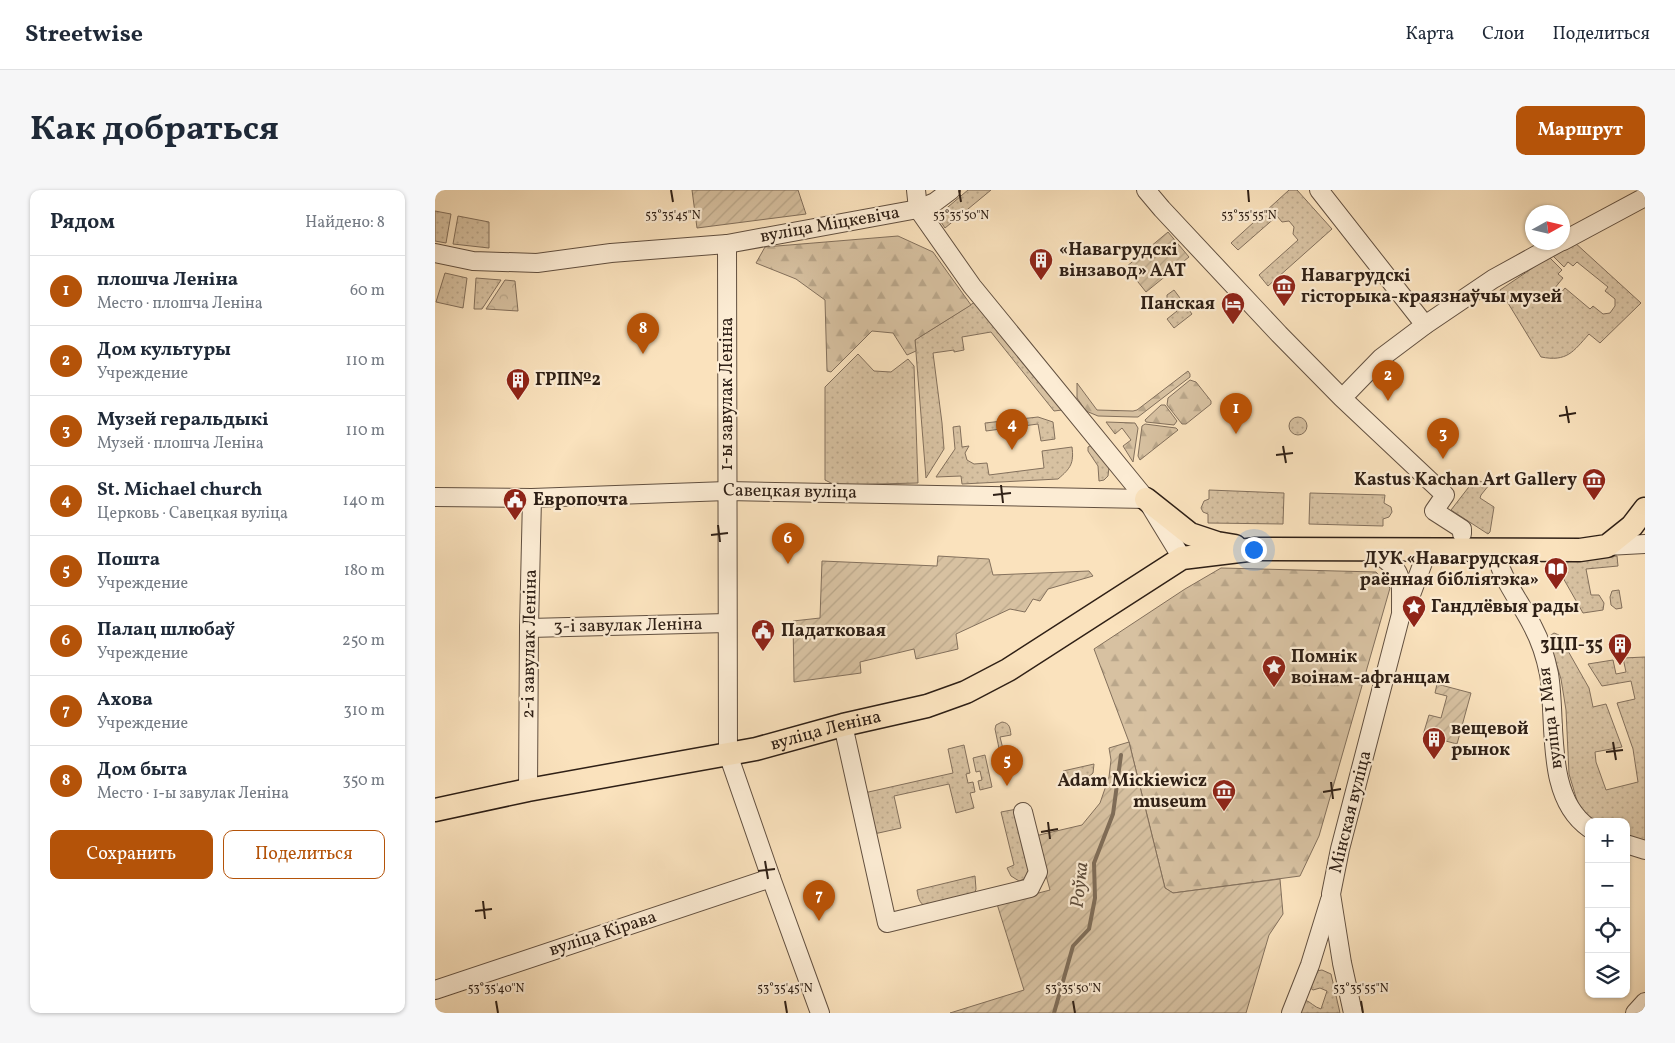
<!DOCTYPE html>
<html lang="ru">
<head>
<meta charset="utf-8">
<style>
	body { margin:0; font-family:Vollkorn,serif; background:#f6f6f7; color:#1f2937 }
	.controls { position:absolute; right:15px; bottom:15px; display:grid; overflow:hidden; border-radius:10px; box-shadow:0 1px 4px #0004 }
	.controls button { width:45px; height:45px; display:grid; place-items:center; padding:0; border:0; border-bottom:1px solid #e0e1e3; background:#fff; color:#1f2937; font:25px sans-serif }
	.compass { position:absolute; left:1090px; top:15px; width:45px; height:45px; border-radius:50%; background:#fff; box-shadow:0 1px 4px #0004; rotate:82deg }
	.you { position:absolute; left:818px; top:359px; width:18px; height:18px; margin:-12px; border:4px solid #fff; border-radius:50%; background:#1a73e8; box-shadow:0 0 0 8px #1a73e833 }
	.badge { display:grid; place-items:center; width:32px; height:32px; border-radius:50%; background:#b45309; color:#fff; font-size:16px; font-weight:700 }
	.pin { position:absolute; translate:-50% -41px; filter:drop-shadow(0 1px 2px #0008) }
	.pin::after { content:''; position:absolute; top:26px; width:18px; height:15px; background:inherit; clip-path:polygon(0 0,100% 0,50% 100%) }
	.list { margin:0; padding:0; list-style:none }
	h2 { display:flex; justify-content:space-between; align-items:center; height:65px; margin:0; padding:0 20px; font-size:21px }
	h2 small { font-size:16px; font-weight:400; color:#747a83 }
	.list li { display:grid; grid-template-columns:32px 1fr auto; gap:15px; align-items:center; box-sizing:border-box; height:70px; padding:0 20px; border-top:1px solid #e0e1e3 }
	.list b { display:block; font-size:19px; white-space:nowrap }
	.list p { margin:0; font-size:16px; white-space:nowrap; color:#747a83 }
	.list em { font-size:16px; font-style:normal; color:#747a83 }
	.actions { display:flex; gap:10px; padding:15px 20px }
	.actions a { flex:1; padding:11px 0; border:1px solid #b45309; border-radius:10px; text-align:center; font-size:18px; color:#b45309 }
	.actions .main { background:#b45309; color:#fff }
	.icon { flex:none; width:28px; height:28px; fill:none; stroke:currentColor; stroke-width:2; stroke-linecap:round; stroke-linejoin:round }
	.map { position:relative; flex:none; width:1210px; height:823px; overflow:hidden; border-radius:10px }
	header { display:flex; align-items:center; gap:30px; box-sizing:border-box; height:70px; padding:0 25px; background:#fff; border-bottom:1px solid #e0e1e3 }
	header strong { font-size:24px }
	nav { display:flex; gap:28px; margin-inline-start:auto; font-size:18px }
	.intro { display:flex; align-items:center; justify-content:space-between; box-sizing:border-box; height:120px; padding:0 30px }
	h1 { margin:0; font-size:35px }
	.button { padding:12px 22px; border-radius:10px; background:#b45309; color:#fff; font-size:18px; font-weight:700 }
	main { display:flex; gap:30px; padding:0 30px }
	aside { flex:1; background:#fff; border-radius:10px; box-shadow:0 1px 4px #0004 }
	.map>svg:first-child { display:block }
	.grass { fill:url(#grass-dots); stroke:#83705c }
	.forest { fill:url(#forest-firs); stroke:#83705c }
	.park { fill:url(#park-crowns); stroke:#83705c }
	.garden { fill:url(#garden-furrows); stroke:#83705c }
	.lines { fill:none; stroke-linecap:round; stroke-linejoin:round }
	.stream { stroke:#7f6d58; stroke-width:4 }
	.minor-casing { stroke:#625040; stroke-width:20 }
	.major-casing { stroke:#2f2016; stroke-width:25 }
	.minor { stroke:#fcecd4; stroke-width:18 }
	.major { stroke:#fae2bd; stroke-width:22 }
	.ticks { fill:none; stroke:#2f2016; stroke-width:2 }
	.labels { text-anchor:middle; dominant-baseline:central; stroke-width:4.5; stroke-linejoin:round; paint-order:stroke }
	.street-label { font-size:18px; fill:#2f2016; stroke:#fcecd4 }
	.poi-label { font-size:18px; font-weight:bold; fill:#2f2016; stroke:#fcecd4; text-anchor:start }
	.water-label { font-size:19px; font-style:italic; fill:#5e4d3c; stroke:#fcecd4 }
	.ticks-label { font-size:12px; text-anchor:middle; fill:#2f2016; stroke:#fcecd4; stroke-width:4.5; stroke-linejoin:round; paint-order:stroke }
</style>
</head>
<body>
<header>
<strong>Streetwise</strong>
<nav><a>Карта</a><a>Слои</a><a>Поделиться</a></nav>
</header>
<div class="intro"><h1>Как добраться</h1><a class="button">Маршрут</a></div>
<main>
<aside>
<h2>Рядом<small>Найдено: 8</small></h2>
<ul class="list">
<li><span class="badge">1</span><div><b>плошча Леніна</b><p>Место · плошча Леніна</p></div><em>60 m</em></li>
<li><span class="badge">2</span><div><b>Дом культуры</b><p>Учреждение</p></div><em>110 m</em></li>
<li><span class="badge">3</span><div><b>Музей геральдыкі</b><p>Музей · плошча Леніна</p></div><em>110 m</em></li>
<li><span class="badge">4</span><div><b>St. Michael church</b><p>Церковь · Савецкая вуліца</p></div><em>140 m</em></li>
<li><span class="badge">5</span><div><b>Пошта</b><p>Учреждение</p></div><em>180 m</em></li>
<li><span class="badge">6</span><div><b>Палац шлюбаў</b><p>Учреждение</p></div><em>250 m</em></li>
<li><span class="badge">7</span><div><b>Ахова</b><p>Учреждение</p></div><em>310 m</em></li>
<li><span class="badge">8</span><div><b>Дом быта</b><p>Место · 1-ы завулак Леніна</p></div><em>350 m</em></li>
</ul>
<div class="actions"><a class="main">Сохранить</a><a>Поделиться</a></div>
</aside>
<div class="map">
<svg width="1210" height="823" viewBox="0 0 1210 823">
	<defs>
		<pattern id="grass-dots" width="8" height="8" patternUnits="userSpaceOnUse" patternTransform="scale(1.25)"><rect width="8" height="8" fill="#d7c1a1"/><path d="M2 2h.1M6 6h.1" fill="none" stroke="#b9a68a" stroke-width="1.8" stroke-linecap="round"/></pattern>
		<pattern id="forest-firs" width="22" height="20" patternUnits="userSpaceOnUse" patternTransform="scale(1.25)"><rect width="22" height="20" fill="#d7c1a1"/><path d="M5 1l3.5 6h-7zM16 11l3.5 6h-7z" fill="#b9a68a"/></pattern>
		<pattern id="park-crowns" width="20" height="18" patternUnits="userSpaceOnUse" patternTransform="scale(1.25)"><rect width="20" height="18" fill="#d7c1a1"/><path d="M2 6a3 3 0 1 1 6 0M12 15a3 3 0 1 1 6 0" fill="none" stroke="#b9a68a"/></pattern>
		<pattern id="garden-furrows" width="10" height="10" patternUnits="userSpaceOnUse" patternTransform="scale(1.25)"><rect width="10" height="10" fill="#d7c1a1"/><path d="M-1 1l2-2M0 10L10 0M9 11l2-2" fill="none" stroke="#b9a68a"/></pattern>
	</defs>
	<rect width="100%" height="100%" fill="#fae2bd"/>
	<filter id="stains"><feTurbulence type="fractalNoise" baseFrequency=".004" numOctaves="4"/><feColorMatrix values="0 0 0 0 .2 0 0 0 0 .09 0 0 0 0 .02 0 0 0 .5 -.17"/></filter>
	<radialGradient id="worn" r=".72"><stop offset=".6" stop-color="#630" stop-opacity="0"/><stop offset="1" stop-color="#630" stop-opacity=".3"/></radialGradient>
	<g class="grass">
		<path d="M533,0h23l-46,38 -4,-6 1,-10z"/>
		<path d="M854,0h8l35,39 -64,57 -9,-11 39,-35 -5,-6 1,-7 -5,-6 -7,1 -5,-6 -39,34 -7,-7z"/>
		<path d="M0,21l16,3 -5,29 -11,-2z"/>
		<path d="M23,26l31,6v26l-36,-4z"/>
		<path d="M1138,51l68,62 -41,40 -11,-9c-16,18 -22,28 -48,23l-41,-67 49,-33 13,13 -4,4 5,4 -9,11 6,5 5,-6 25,21 3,-3 10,8 7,-1 5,-7v-7l-10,-8 3,-4 -31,-25 -4,4 -5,-4 -4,5 -12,-12z"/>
		<path d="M10,83l22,5 -4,30 -27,-6z"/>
		<path d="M41,88l25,2 -19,29h-8z"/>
		<path d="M739,100l18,24 -18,14 -7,-9 10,-8 -10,-12v-4z"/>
		<path d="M540,112l87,108 -8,1 -63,-79 -29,5 2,13 -10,2v-2l-21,3 9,70 2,26 -18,29 -11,-138z"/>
		<path d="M423,164l16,17 17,1 17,-13 6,7 4,117 -83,2 -10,-5v-93z"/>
		<circle cx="863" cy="236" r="9"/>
		<path d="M603,227l15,5 2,17 -14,2 -3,-17 -52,7 -1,-8z"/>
		<path d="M525,236l2,21 7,-1 -4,7 2,7 7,4 13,-1 2,12 55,-7 -2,-17 30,-4c2,16 -1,21 -14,32l-96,5 -1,-8 -25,1 19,-28 -2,-22z"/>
		<path d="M657,255l17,22 -1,9 -4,4 -5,1 -1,-15 -10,-15v-4z"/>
		<path d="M1040,289l14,6 -8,10 -1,3 14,9 -4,25 -2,2 -37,-24z"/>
		<path d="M774,300l75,3 -1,31 -75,-1v-9l-5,-2 -2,-4 3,-7 5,-2z"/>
		<path d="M875,303l75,2 -1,8 7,4 1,5 -3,5 -6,2v7l-74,-2z"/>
		<path d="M1182,366l1,10 -32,3 5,26h8l5,8 -1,7 -20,3 -29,-51z"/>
		<path d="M1184,400l3,18 -6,1 -5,-4 -1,-8 2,-6z"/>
		<path d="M1119,443l5,2 30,53 4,19 13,-3 16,43 -27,5 1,10 10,28 32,-8 -5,-33 -16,-46 18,-4 -4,-18 -29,5 -14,-22 25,-4 3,14 10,-2 -3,-14 22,-1v186l-19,-5v-16h-35l-13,-18 -9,-30 -3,-64 -5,-31 -13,-42z"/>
		<path d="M567,532c8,1 8,6 9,13l-11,2 5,20 -4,1 -6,-29 1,-4z"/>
		<path d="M529,555l6,28 -4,1 2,9 5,-1 2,10 -5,1 4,15 -18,5 -7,-29 -55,12 7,32 -27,6 -10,-41 89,-20 -5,-24z"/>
		<path d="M550,565l7,32 -12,3 -2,-9 4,-1 -2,-9 -4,1 -3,-14z"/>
		<path d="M659,574l-1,9 -7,6 -21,4 -2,-12z"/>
		<path d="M582,619l14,54 -2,14 -10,4 -8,-5 -4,-8 7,-3 -13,-53z"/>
		<path d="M540,686l1,13 -2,6 -48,12c-7,-4 -8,-10 -9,-17z"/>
		<path d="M887,780l9,4 9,39h-41l6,-13c6,2 9,7 16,9l6,-18 -7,-3 -7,2 -4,-3 7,-16z"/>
	</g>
	<g class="forest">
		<path d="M463,46l35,16 38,53 -56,35 1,11 -9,4 -14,-22 -21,-2 -41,41 -4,-1 -2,-71 -29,-21 -40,-16 9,-16z"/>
		<path d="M753,181l2,3v3l-52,40h-4l-36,-1 -12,-5 -9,-13v-15l20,27 36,1 4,-1z"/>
		<path d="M755,190l6,2 15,19v3l-25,20h-4l-15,-19 1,-7z"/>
		<path d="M726,215h4l12,16 -3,4 -28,-3 -1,-2z"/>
		<path d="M671,232l29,1 3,5 -5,34 -10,-16 8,-6 -9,-12 -7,6z"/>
		<path d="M710,234l31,4 2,2 -38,30 -2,-4 4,-30z"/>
		<path d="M786,378l155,4 14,16 -71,248 -19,40 -127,17 -8,-5 -36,-146 -35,-93 91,-60z"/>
	</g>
	<path class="park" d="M70,90l10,1 3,30 -32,-2z"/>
	<g class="garden">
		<path d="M257,0h106l8,24 -109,14z"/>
		<path d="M733,42l21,25 -43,35 -20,-25z"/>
		<path d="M503,366l51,3 4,16 96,-4 4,5 -45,13 -8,12 -7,-2 -8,13 -15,-3 -54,25 2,15 -42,10 -2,-10 -54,13 1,11 -67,9 -1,-61 27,-3 2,-57 115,5z"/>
		<path d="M1002,494l34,9 -14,51 -34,-9 6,-20 12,3 6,-22 -12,-3z"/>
		<path d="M694,552l36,146 8,5 107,-14 3,35 -14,21 -23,78h-296l74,-23 -27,-86 53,-14 -15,-54 47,-11 18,-22 9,-26 2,-17 -2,-12z"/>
	</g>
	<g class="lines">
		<path class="stream" d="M619,823l19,-67 16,-17 6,-31 -1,-35 19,-49 8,-59"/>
		<g class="minor-casing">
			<g id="minor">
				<path d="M481,0l2,19 54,77 174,213 36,59"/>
				<path d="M711,0l16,19 117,125 63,64 103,97 -11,16 28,18v5"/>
				<path d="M884,0l106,135"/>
				<path d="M1128,51l82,-44"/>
				<path d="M292,54l1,510 43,124 49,135"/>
				<path d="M0,63l38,8 64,2 74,-10 116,-9 191,-35 17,-7 16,-12"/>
				<path d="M914,201l32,-33 44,-33 68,-46 67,-37"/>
				<path d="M0,307l97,1 195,-7 419,8"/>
				<path d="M1172,356l38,-2"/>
				<path d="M1060,359c5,29 26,53 38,78 8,15 13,32 16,47 8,47 -5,123 40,154"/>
				<path d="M936,360c33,21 30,23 30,61"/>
				<path d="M94,438l198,-5"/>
				<path d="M408,535l44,198 143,-35 8,-16 -15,-60"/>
				<path d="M93,600l1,-162 3,-130"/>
				<path d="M1191,654l19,6"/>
				<path d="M0,800l336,-112"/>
				<path d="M856,823l19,-48 20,-65"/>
				<path d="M918,823l-11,-50 -11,-69 9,-45 61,-235 11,-22 16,-43"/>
				<path d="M1200,823l10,-11"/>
			</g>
		</g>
		<g class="major-casing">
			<g id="major">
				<path d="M711,309l44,35 27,9 18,3"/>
				<path id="s1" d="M0,620l93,-20 228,-41 87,-24 84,-19 39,-14 42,-22 174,-112 74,-9 324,1 27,-4 25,-20 13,-17"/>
			</g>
		</g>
		<use href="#minor" class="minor"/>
		<use href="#major" class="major"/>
	</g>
	<path class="ticks" d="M236,0l2,12M524,0l2,12M813,0l1,12M1131,216l3,17M1124,226l17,-3M848,256l3,17M841,265l17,-2M566,295l2,18M558,305l18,-2M283,335l2,17M276,345l17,-2M1178,552l3,18M1171,562l17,-2M896,592l2,17M888,602l18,-3M613,632l2,17M606,642l17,-3M330,671l3,18M323,681l17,-2M48,711l2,18M40,721l17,-2M61,811l2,12M350,811l2,12M638,811l2,12M926,811l2,12"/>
	<defs>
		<g id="building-pin" transform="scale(1.25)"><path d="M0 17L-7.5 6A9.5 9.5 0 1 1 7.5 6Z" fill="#8f2418" stroke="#fcecd4"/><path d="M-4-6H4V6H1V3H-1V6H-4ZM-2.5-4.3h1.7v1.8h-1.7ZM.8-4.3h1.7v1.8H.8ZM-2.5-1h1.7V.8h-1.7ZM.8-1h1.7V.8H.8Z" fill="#fff"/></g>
		<g id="museum-pin" transform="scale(1.25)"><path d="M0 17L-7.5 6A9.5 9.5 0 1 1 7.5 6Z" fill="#8f2418" stroke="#fcecd4"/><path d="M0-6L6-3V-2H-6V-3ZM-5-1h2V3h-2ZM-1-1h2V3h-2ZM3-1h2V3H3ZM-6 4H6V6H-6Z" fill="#fff"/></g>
		<g id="hotel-pin" transform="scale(1.25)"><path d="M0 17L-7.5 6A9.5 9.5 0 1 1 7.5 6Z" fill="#8f2418" stroke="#fcecd4"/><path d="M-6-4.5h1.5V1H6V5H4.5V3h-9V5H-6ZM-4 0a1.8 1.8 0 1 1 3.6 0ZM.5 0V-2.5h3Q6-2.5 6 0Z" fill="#fff"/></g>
		<g id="civic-pin" transform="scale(1.25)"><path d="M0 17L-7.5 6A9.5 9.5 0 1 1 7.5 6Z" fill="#8f2418" stroke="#fcecd4"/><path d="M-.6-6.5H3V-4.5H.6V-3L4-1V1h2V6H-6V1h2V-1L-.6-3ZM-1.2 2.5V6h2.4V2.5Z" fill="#fff"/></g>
		<g id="library-pin" transform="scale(1.25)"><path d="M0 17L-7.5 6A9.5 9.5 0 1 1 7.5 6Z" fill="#8f2418" stroke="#fcecd4"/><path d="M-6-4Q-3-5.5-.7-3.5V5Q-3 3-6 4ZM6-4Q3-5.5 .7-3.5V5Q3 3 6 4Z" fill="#fff"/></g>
		<g id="sight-pin" transform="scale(1.25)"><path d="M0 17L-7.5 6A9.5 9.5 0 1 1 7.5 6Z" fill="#8f2418" stroke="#fcecd4"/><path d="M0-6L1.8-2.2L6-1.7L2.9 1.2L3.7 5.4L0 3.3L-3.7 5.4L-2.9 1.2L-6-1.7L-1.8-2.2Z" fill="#fff"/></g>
	</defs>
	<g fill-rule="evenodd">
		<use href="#building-pin" x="606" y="70"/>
		<use href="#museum-pin" x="849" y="96"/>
		<use href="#hotel-pin" x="798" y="114"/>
		<use href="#building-pin" x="83" y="190"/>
		<use href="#museum-pin" x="1159" y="290"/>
		<use href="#civic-pin" x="80" y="310"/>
		<use href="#library-pin" x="1121" y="379"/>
		<use href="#sight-pin" x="979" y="417"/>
		<use href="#civic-pin" x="328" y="441"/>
		<use href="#building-pin" x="1185" y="455"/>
		<use href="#sight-pin" x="839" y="477"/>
		<use href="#building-pin" x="999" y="549"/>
		<use href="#museum-pin" x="789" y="601"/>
	</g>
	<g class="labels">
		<g class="street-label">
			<text transform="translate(395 35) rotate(-10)">вуліца Міцкевіча</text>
			<text transform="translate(292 204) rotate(-90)">1-ы завулак Леніна</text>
			<text transform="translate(355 302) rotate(1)">Савецкая вуліца</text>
			<text transform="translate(193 436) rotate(-1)">3-і завулак Леніна</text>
			<text transform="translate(95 454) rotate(-89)">2-і завулак Леніна</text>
			<text transform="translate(1116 528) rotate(-97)">вуліца 1 Мая</text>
			<text stroke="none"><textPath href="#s1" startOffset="399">вуліца Леніна</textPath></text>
			<text transform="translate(916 622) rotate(-76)">Мінская вуліца</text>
			<text transform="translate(168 744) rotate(-18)">вуліца Кірава</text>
		</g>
		<g class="poi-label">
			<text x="624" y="60">«Навагрудскі<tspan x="624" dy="21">вінзавод» ААТ</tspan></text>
			<text x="866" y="86">Навагрудскі<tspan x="866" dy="21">гісторыка-краязнаўчы музей</tspan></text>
			<text x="780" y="114" text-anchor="end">Панская</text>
			<text x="100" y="190">ГРП№2</text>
			<text x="1142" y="290" text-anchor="end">Kastus Kachan Art Gallery</text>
			<text x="98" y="310">Европочта</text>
			<text x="1104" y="369" text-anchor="end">ДУК «Навагрудская<tspan x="1104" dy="21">раённая бібліятэка»</tspan></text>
			<text x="996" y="417">Гандлёвыя рады</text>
			<text x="346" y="441">Падатковая</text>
			<text x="1168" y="455" text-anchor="end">3ЦП-35</text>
			<text x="856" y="467">Помнік<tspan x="856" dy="21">воінам-афганцам</tspan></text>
			<text x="1016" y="539">вещевой<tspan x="1016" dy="21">рынок</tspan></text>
			<text x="772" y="591" text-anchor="end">Adam Mickiewicz<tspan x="772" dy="21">museum</tspan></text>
		</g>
		<g class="water-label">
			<text transform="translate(645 695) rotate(-84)">Роўка</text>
		</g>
	</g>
	<g class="ticks-label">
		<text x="238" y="29">53°35'45"N</text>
		<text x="526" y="29">53°35'50"N</text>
		<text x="814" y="29">53°35'55"N</text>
		<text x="61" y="802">53°35'40"N</text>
		<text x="350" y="802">53°35'45"N</text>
		<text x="638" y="802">53°35'50"N</text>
		<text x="926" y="802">53°35'55"N</text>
	</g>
	<rect width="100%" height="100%" filter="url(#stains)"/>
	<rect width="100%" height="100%" fill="url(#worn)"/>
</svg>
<div class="controls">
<button>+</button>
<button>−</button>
<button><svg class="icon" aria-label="locate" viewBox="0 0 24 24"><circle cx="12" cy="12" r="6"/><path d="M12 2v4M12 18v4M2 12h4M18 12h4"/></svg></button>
<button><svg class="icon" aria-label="layers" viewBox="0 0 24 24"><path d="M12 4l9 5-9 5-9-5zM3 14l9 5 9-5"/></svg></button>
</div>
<svg class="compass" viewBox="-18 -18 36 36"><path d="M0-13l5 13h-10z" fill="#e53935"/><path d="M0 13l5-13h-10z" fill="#747a83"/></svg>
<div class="you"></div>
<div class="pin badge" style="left:801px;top:244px">1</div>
<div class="pin badge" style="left:953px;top:211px">2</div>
<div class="pin badge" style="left:1008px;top:269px">3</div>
<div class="pin badge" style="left:577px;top:260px">4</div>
<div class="pin badge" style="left:572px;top:596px">5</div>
<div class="pin badge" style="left:353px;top:374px">6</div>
<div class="pin badge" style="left:384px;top:731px">7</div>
<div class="pin badge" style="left:208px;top:164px">8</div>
</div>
</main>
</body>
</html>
